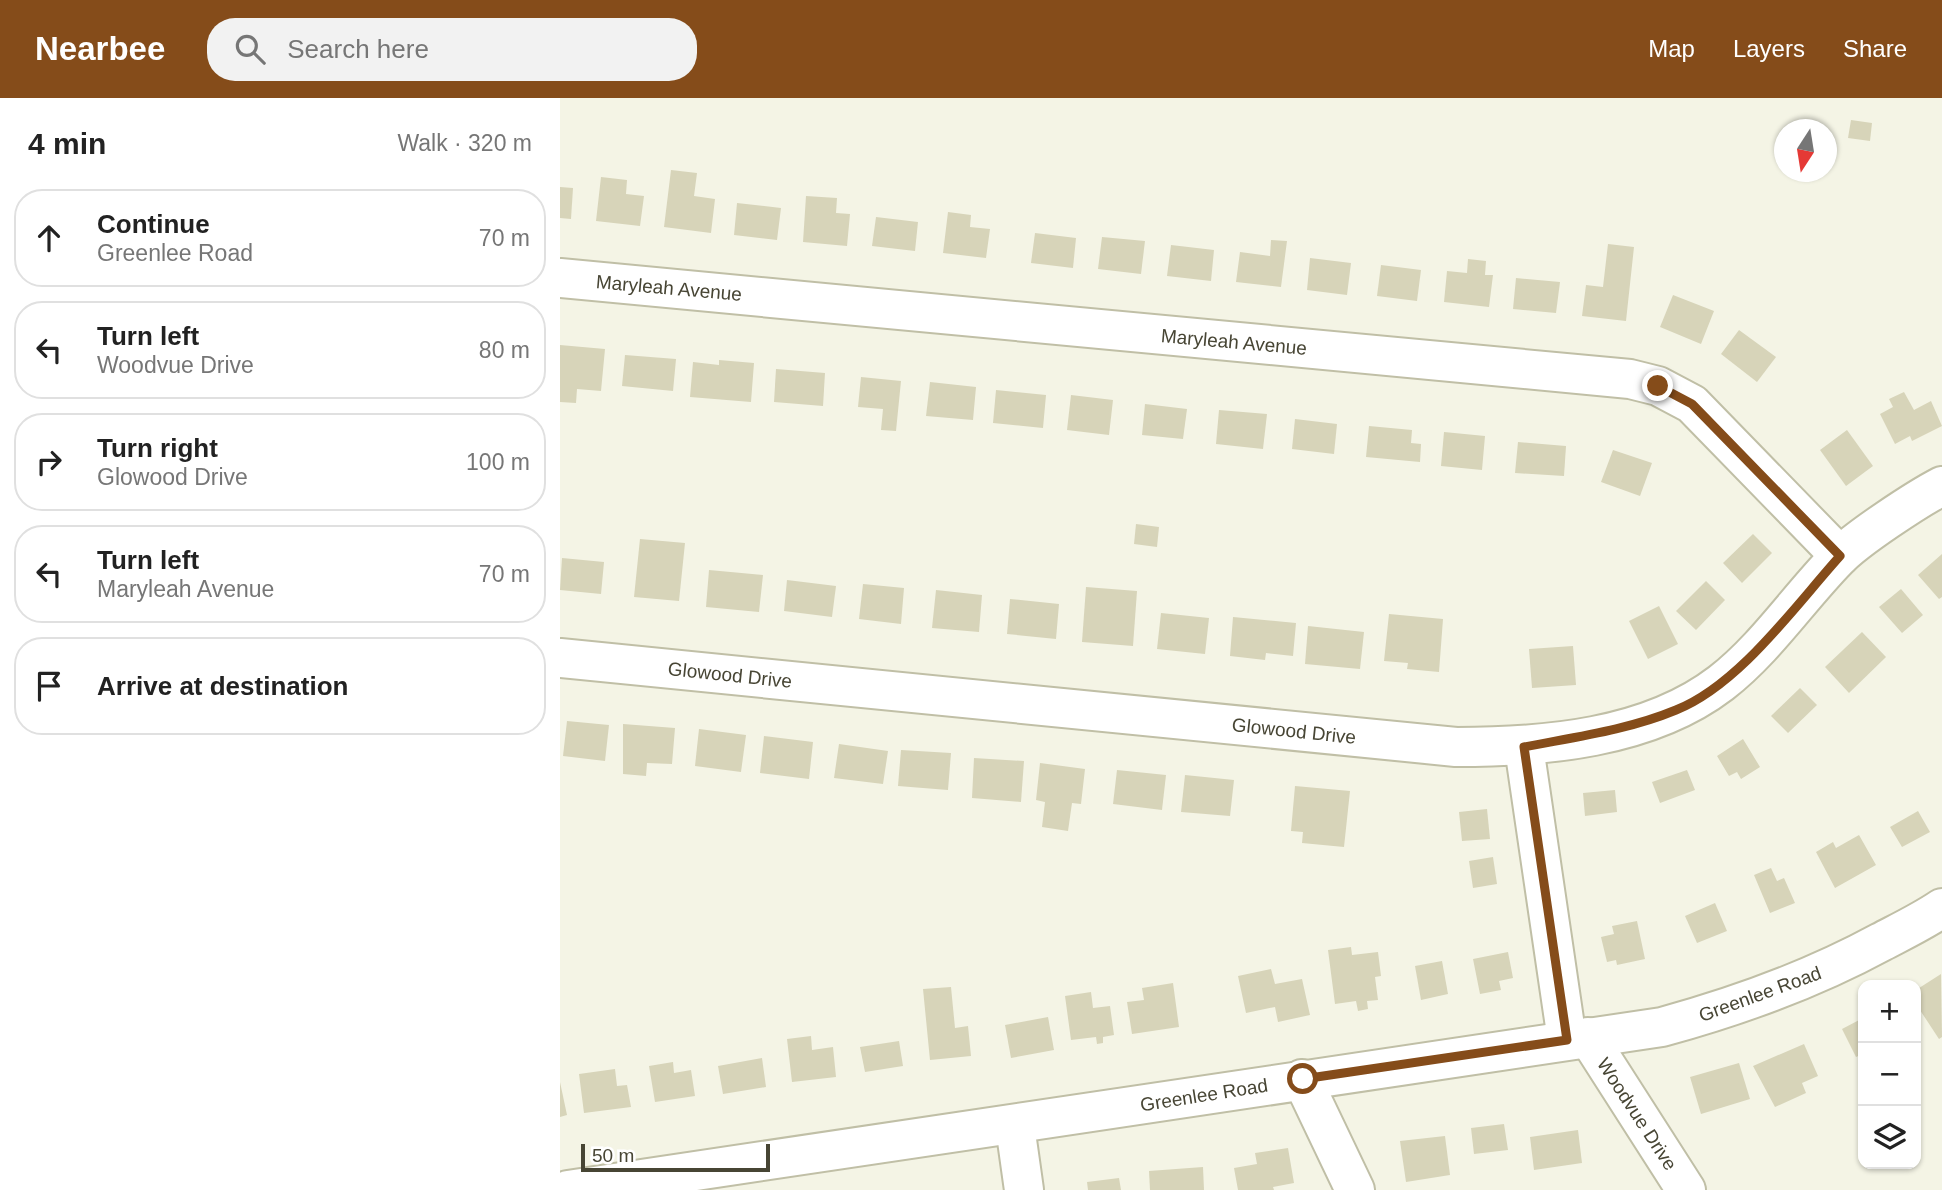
<!DOCTYPE html>
<html lang="en">
<head>
<meta charset="utf-8">
<style>
	body { margin:0; font-family:Arial,sans-serif; background:#f2f2f2; color:#222 }
	.controls { position:absolute; right:21px; bottom:21px; display:grid; overflow:hidden; border-radius:14px; box-shadow:0 2px 5px #0004 }
	.controls button { width:63px; height:63px; display:grid; place-items:center; padding:0; border:0; border-bottom:2px solid #e0e0e0; background:#fff; color:#222; font:35px sans-serif }
	.compass { position:absolute; left:1214px; top:21px; width:63px; height:63px; border-radius:50%; background:#fff; box-shadow:0 2px 5px #0004; rotate:192deg }
	.scale { position:absolute; left:21px; bottom:18px; width:189px; box-sizing:border-box; padding-left:7px; border:4px solid #474534; border-top:0; font-size:19px; line-height:24px; white-space:nowrap; color:#474534; -webkit-text-stroke:5px #fff; paint-order:stroke }
	.stop { position:absolute; width:21px; height:21px; margin:-16px; border:5px solid #854c1a; border-radius:50%; background:#fff }
	.stop.end { background:#854c1a; border-color:#fff; box-shadow:0 2px 7px #0008 }
	.list { margin:0; padding:0; list-style:none }
	h2 { display:flex; justify-content:space-between; align-items:center; height:91px; margin:0; padding:0 28px; font-size:30px }
	h2 small { font-size:23px; font-weight:400; color:#767676 }
	.list li { display:grid; grid-template-columns:46px 1fr auto; gap:21px; align-items:center; box-sizing:border-box; height:98px; margin:0 14px 14px; padding:0 14px; border:2px solid #e0e0e0; border-radius:28px }
	.list b { display:block; font-size:26px; white-space:nowrap }
	.list p { margin:0; font-size:23px; white-space:nowrap; color:#767676 }
	.list em { font-size:23px; font-style:normal; color:#767676 }
	.icon { flex:none; width:38px; height:38px; fill:none; stroke:currentColor; stroke-width:2; stroke-linecap:round; stroke-linejoin:round }
	.map { position:relative; flex:none; width:1382px; height:1092px; overflow:hidden }
	header { display:flex; align-items:center; gap:42px; box-sizing:border-box; height:98px; padding:0 35px; background:#854c1a; color:#fff }
	header strong { font-size:33px }
	nav { display:flex; gap:38px; margin-inline-start:auto; font-size:24px }
	.search { width:490px; height:63px; background:#f2f2f2; display:flex; align-items:center; gap:18px; box-sizing:border-box; padding:0 24px; border-radius:28px; color:#767676; font-size:26px }
	main { display:flex }
	aside { flex:1; background:#fff }
	.map>svg:first-child { display:block }
	.building { fill:#d7d4b9 }
	.lines { fill:none; stroke-linecap:round; stroke-linejoin:round }
	.minor-casing { stroke:#c0bfa6; stroke-width:42 }
	.minor { stroke:#fff; stroke-width:38 }
	.route { stroke:#854c1a; stroke-width:9 }
	.labels { text-anchor:middle; dominant-baseline:central; stroke-width:7; stroke-linejoin:round; paint-order:stroke }
	.street-label { font-size:19px; fill:#474534; stroke:#fff }
</style>
</head>
<body>
<header>
<strong>Nearbee</strong>
<div class="search"><svg class="icon" aria-label="search" viewBox="0 0 24 24"><circle cx="10" cy="10" r="6"/><path d="M15 15l6 6"/></svg>Search here</div>
<nav><a>Map</a><a>Layers</a><a>Share</a></nav>
</header>
<main>
<aside>
<h2>4 min<small>Walk · 320 m</small></h2>
<ul class="list">
<li><svg class="icon" aria-label="ahead" viewBox="0 0 24 24"><path d="M12 20V5M6 11l6-6 6 6"/></svg><div><b>Continue</b><p>Greenlee Road</p></div><em>70 m</em></li>
<li><svg class="icon" aria-label="left" viewBox="0 0 24 24"><path d="M17 20v-9H6M10 6l-5 5 5 5"/></svg><div><b>Turn left</b><p>Woodvue Drive</p></div><em>80 m</em></li>
<li><svg class="icon" aria-label="right" viewBox="0 0 24 24"><path d="M7 20v-9h11M14 6l5 5-5 5"/></svg><div><b>Turn right</b><p>Glowood Drive</p></div><em>100 m</em></li>
<li><svg class="icon" aria-label="left" viewBox="0 0 24 24"><path d="M17 20v-9H6M10 6l-5 5 5 5"/></svg><div><b>Turn left</b><p>Maryleah Avenue</p></div><em>70 m</em></li>
<li><svg class="icon" aria-label="arrive" viewBox="0 0 24 24"><path d="M6 21V4h12l-3 4 3 4H6"/></svg><div><b>Arrive at destination</b></div></li>
</ul>
</aside>
<div class="map">
<svg width="1382" height="1092" viewBox="0 0 1382 1092">
	<rect width="100%" height="100%" fill="#f4f4e5"/>
	<g class="building">
		<path d="M1291,22l21,3 -2,18 -22,-3z"/>
		<path d="M111,72l26,3 -3,23 21,3 -4,34 -47,-6z"/>
		<path d="M41,79l26,3 -1,14 18,2 -4,30 -44,-5z"/>
		<path d="M0,89l13,1 -2,31 -11,-1z"/>
		<path d="M246,98l31,2 -1,15 14,1 -3,32 -44,-4z"/>
		<path d="M177,105l44,5 -4,32 -43,-5z"/>
		<path d="M388,114l23,3 -1,12 20,2 -4,29 -43,-5z"/>
		<path d="M316,119l42,5 -3,29 -43,-5z"/>
		<path d="M475,135l41,5 -3,30 -42,-5z"/>
		<path d="M542,139l43,4 -4,33 -43,-5z"/>
		<path d="M711,142l16,1 -6,46 -45,-5 4,-30 30,4z"/>
		<path d="M1048,146l26,3 -8,74 -44,-5 4,-31 17,2z"/>
		<path d="M611,147l43,5 -3,31 -44,-5z"/>
		<path d="M750,160l41,5 -4,32 -40,-5z"/>
		<path d="M908,161l18,2 -1,14h8l-4,32 -45,-5 3,-31 20,2z"/>
		<path d="M821,167l40,5 -4,31 -40,-5z"/>
		<path d="M956,180l44,4 -4,31 -43,-4z"/>
		<path d="M1113,197l41,16 -13,33 -41,-17z"/>
		<path d="M1179,232l37,27 -19,25 -36,-28z"/>
		<path d="M0,247l45,4 -4,42 -24,-2 -1,14 -16,-1z"/>
		<path d="M65,257l51,4 -3,32 -51,-5z"/>
		<path d="M159,262l35,3 -3,39 -61,-5 3,-35 26,3z"/>
		<path d="M216,271l49,4 -2,33 -49,-4z"/>
		<path d="M301,279l40,4 -5,50 -15,-1 2,-21 -25,-2z"/>
		<path d="M370,284l46,5 -3,33 -47,-4z"/>
		<path d="M436,292l50,5 -3,33 -50,-5z"/>
		<path d="M1344,294l10,18 17,-9 11,25 -30,15 -2,-5 -15,8 -15,-30 13,-7 -4,-8z"/>
		<path d="M511,297l42,5 -4,35 -42,-5z"/>
		<path d="M585,306l42,5 -4,30 -41,-4z"/>
		<path d="M659,312l48,4 -4,35 -47,-5z"/>
		<path d="M735,321l42,5 -3,30 -42,-5z"/>
		<path d="M809,328l43,4 -1,13 10,1 -1,18 -54,-5z"/>
		<path d="M1287,332l26,36 -27,20 -26,-36z"/>
		<path d="M884,334l41,4 -3,34 -41,-4z"/>
		<path d="M958,344l48,4 -2,30 -49,-3z"/>
		<path d="M1053,352l39,13 -12,33 -39,-14z"/>
		<path d="M576,426l23,3 -2,20 -23,-3z"/>
		<path d="M1193,436l19,19 -30,30 -19,-20z"/>
		<path d="M80,441l45,4 -6,58 -45,-4z"/>
		<path d="M1382,456v43l-3,2 -21,-24z"/>
		<path d="M2,460l42,4 -3,32 -41,-4z"/>
		<path d="M149,472l54,5 -4,37 -53,-5z"/>
		<path d="M227,482l49,6 -4,31 -48,-6z"/>
		<path d="M1146,483l19,19 -29,30 -20,-19z"/>
		<path d="M303,486l41,4 -3,36 -42,-5z"/>
		<path d="M526,489l51,4 -4,55 -51,-4z"/>
		<path d="M1341,491l22,26 -21,18 -23,-26z"/>
		<path d="M376,492l46,5 -3,37 -47,-4z"/>
		<path d="M450,501l49,5 -3,35 -49,-5z"/>
		<path d="M1099,508l19,38 -30,15 -19,-38z"/>
		<path d="M601,515l48,5 -4,36 -48,-5z"/>
		<path d="M829,516l54,5 -4,53 -32,-3 1,-6 -24,-2z"/>
		<path d="M673,519l63,6 -3,33 -27,-3 -1,7 -35,-4z"/>
		<path d="M748,528l56,6 -4,37 -55,-5z"/>
		<path d="M1302,534l24,25 -37,36 -24,-26z"/>
		<path d="M1013,548l3,39 -44,3 -3,-39z"/>
		<path d="M1240,590l17,17 -29,28 -17,-17z"/>
		<path d="M7,623l42,4 -4,36 -42,-5z"/>
		<path d="M63,626l52,4 -3,36 -25,-1 -1,13 -23,-2z"/>
		<path d="M139,631l47,6 -5,37 -46,-6z"/>
		<path d="M204,638l49,6 -4,37 -49,-6z"/>
		<path d="M1183,641l17,28 -19,12 -4,-7 -8,4 -12,-20z"/>
		<path d="M279,646l49,7 -5,33 -49,-6z"/>
		<path d="M341,652l50,3 -3,37 -50,-4z"/>
		<path d="M414,660l50,3 -3,41 -49,-4z"/>
		<path d="M480,665l45,6 -4,35 -9,-1 -4,28 -26,-4 3,-25 -9,-2z"/>
		<path d="M557,672l49,5 -4,35 -49,-6z"/>
		<path d="M1127,672l8,20 -35,13 -8,-21z"/>
		<path d="M625,677l49,5 -4,36 -49,-4z"/>
		<path d="M735,688l55,5 -6,56 -42,-4 1,-11 -12,-1z"/>
		<path d="M1055,692l2,22 -32,4 -2,-23z"/>
		<path d="M927,711l3,30 -28,2 -3,-29z"/>
		<path d="M1358,713l12,21 -28,15 -12,-20z"/>
		<path d="M1299,737l17,30 -41,23 -19,-36 17,-10 3,6z"/>
		<path d="M933,759l4,27 -24,4 -4,-27z"/>
		<path d="M1211,770l6,13 7,-3 11,25 -25,10 -16,-38z"/>
		<path d="M1155,805l12,28 -30,12 -12,-27z"/>
		<path d="M1077,823l8,38 -28,6 -1,-5 -9,2 -6,-25 13,-3 -2,-8z"/>
		<path d="M791,849l1,8 26,-3 3,24 -6,1 3,23 -11,1 1,8 -10,2 -2,-10 -21,3 -7,-54z"/>
		<path d="M948,854l5,26 -14,3 2,9 -21,4 -7,-35z"/>
		<path d="M882,863l6,33 -27,6 -6,-34z"/>
		<path d="M711,871l4,15 27,-5 8,36 -32,7 -3,-15 -29,6 -8,-37z"/>
		<path d="M1381,876l1,63 -3,2 -23,-35v-14z"/>
		<path d="M613,885l6,44 -47,7 -5,-32 17,-2 -2,-12z"/>
		<path d="M391,889l4,41 13,-2 3,30 -41,4 -7,-71z"/>
		<path d="M531,894l2,16 17,-2 4,29 -11,2v6l-6,1 -1,-7 -25,3 -6,-44z"/>
		<path d="M488,919l6,33 -43,8 -6,-33z"/>
		<path d="M1303,920v36l-7,3 -14,-28z"/>
		<path d="M251,938l1,14 21,-3 3,30 -44,5 -5,-43z"/>
		<path d="M339,943l4,25 -38,6 -5,-25z"/>
		<path d="M1244,946l14,32 -16,7 4,10 -31,14 -22,-41z"/>
		<path d="M202,960l4,29 -43,7 -5,-28z"/>
		<path d="M113,964l1,11 17,-3 4,26 -40,6 -6,-36z"/>
		<path d="M1179,965l11,36 -49,15 -11,-37z"/>
		<path d="M55,971l2,17 10,-1 4,22 -47,6 -5,-39z"/>
		<path d="M0,984l7,33 -7,2z"/>
		<path d="M944,1026l4,26 -34,4 -3,-26z"/>
		<path d="M1018,1032l4,33 -48,7 -4,-33z"/>
		<path d="M885,1038l5,39 -44,7 -6,-41z"/>
		<path d="M728,1050l6,35 -21,4 1,3h-36l-4,-22 23,-4 -2,-11z"/>
		<path d="M643,1069l1,23h-54l-1,-19z"/>
		<path d="M559,1080l2,12h-33l-1,-8z"/>
	</g>
	<g class="lines">
		<g class="minor-casing">
			<g id="minor">
				<path d="M0,180l1070,101 28,7 34,18 148,152"/>
				<path d="M0,560l896,89c87,0 192,-8 265,-64 44,-34 77,-84 116,-124 19,-20 80,-60 105,-73"/>
				<path d="M964,649l43,293"/>
				<path d="M1028,939l98,153"/>
				<path d="M742,981l53,111"/>
				<path d="M455,1028l9,64"/>
				<path d="M8,1092l1094,-163c77,-21 149,-47 219,-85 21,-11 42,-21 61,-34"/>
			</g>
		</g>
		<use href="#minor" class="minor"/>
	</g>
	<g class="lines">
		<path class="route" d="M743,981l264,-39 -43,-293c51,-10 104,-17 152,-37 63,-25 119,-104 164,-154l-148,-152 -34,-18"/>
	</g>
	<g class="labels">
		<g class="street-label">
			<text transform="translate(109 190) rotate(5)">Maryleah Avenue</text>
			<text transform="translate(674 244) rotate(5)">Maryleah Avenue</text>
			<text transform="translate(170 577) rotate(6)">Glowood Drive</text>
			<text transform="translate(734 633) rotate(6)">Glowood Drive</text>
			<text transform="translate(1200 896) rotate(-20)">Greenlee Road</text>
			<text transform="translate(644 997) rotate(-9)">Greenlee Road</text>
			<text transform="translate(1077 1016) rotate(57)">Woodvue Drive</text>
		</g>
	</g>
</svg>
<div class="controls">
<button>+</button>
<button>−</button>
<button><svg class="icon" aria-label="layers" viewBox="0 0 24 24"><path d="M12 4l9 5-9 5-9-5zM3 14l9 5 9-5"/></svg></button>
</div>
<svg class="compass" viewBox="-18 -18 36 36"><path d="M0-13l5 13h-10z" fill="#e53935"/><path d="M0 13l5-13h-10z" fill="#767676"/></svg>
<div class="scale">50 m</div>
<div class="stop" style="left:743px;top:981px"></div>
<div class="stop end" style="left:1098px;top:288px"></div>
</div>
</main>
</body>
</html>
